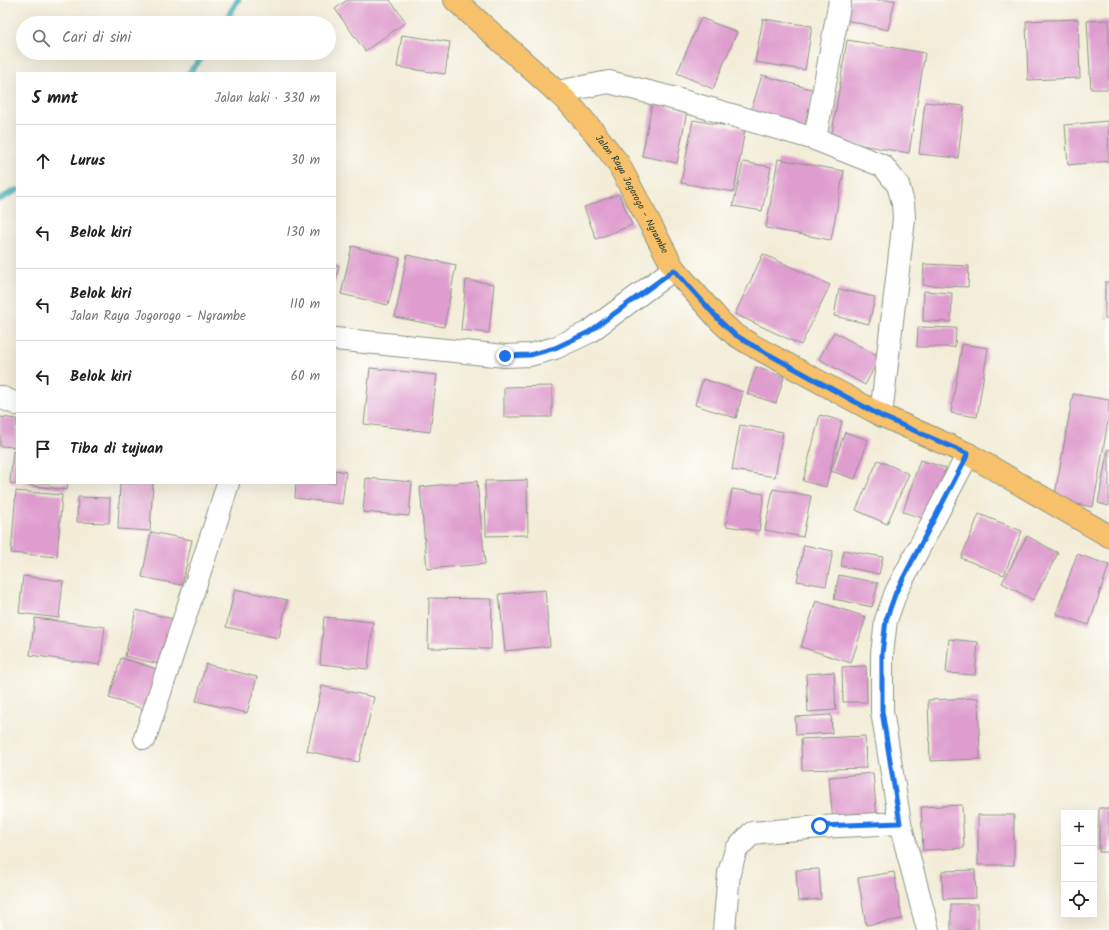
<!DOCTYPE html>
<html lang="id">
<head>
<meta charset="utf-8">
<style>
	body { margin:0; font-family:Kalam,sans-serif; background:#f6f6f6; color:#202124 }
	.controls { position:absolute; right:12px; bottom:12px; display:grid; overflow:hidden; border-radius:0px; box-shadow:0 4px 16px #0002 }
	.controls button { width:36px; height:36px; display:grid; place-items:center; padding:0; border:0; border-bottom:1px solid #e0e0e0; background:#fff; color:#202124; font:20px sans-serif }
	.stop { position:absolute; width:12px; height:12px; margin:-9px; border:3px solid #1a73e8; border-radius:50%; background:#fff }
	.stop.end { background:#1a73e8; border-color:#fff; box-shadow:0 1px 4px #0008 }
	.list { margin:0; padding:0; list-style:none }
	h2 { display:flex; justify-content:space-between; align-items:center; height:52px; margin:0; padding:0 16px; font-size:17px }
	h2 small { font-size:13px; font-weight:400; color:#757577 }
	.list li { display:grid; grid-template-columns:26px 1fr auto; gap:12px; align-items:center; box-sizing:border-box; height:72px; padding:0 16px; border-top:1px solid #e0e0e0 }
	.list b { display:block; font-size:15px; white-space:nowrap }
	.list p { margin:0; font-size:13px; white-space:nowrap; color:#757577 }
	.list em { font-size:13px; font-style:normal; color:#757577 }
	.icon { flex:none; width:22px; height:22px; fill:none; stroke:currentColor; stroke-width:2; stroke-linecap:round; stroke-linejoin:round }
	.map { position:relative; flex:none; width:1109px; height:930px; overflow:hidden }
	.search { position:absolute; background:#fff; box-shadow:0 4px 16px #0002; left:16px; top:16px; width:320px; height:44px; display:flex; align-items:center; gap:10px; box-sizing:border-box; padding:0 14px; border-radius:22px; color:#757577; font-size:15px }
	.panel { position:absolute; background:#fff; box-shadow:0 4px 16px #0002; left:16px; top:72px; width:320px; height:412px; border-radius:0px }
	.map>svg:first-child { display:block }
	.lines { fill:none; stroke-linecap:round; stroke-linejoin:round }
	.stream { stroke:#3cacb9; stroke-width:6 }
	.building { fill:#df9dcf }
	.minor-casing { stroke:#899586; stroke-width:24 }
	.major-casing { stroke:#899586; stroke-width:24 }
	.minor { stroke:#fff; stroke-width:22 }
	.major { stroke:#f7c06b; stroke-width:22 }
	.route { stroke:#1a73e8; stroke-width:5 }
	.labels { text-anchor:middle; dominant-baseline:central; stroke-width:3; stroke-linejoin:round; paint-order:stroke }
	.street-label { font-size:10px; fill:#1f3d34; stroke:#fdfcf7 }
</style>
</head>
<body>
<div class="map">
<svg width="1109" height="930" viewBox="0 0 1109 930">
	<rect width="100%" height="100%" fill="#fdfcf7"/>
	<filter id="ink" filterUnits="userSpaceOnUse"><feTurbulence type="fractalNoise" baseFrequency=".025" numOctaves="2"/><feDisplacementMap in="SourceGraphic" scale="8" xChannelSelector="R" yChannelSelector="G"/><feConvolveMatrix kernelMatrix="1 2 1 2 8 2 1 2 1" color-interpolation-filters="sRGB"/></filter>
	<filter id="wash" filterUnits="userSpaceOnUse"><feTurbulence type="fractalNoise" baseFrequency=".012" numOctaves="4" result="noise"/><feDisplacementMap in="SourceGraphic" scale="16" xChannelSelector="R" yChannelSelector="G"/><feGaussianBlur stdDeviation="0.9" result="paint"/><feColorMatrix in="noise" values="0 0 0 0 0 0 0 0 0 0 0 0 0 0 0 0 0 1.4 0 .05"/><feComposite in="paint" operator="in"/></filter>
	<g filter="url(#wash)">
		<rect width="100%" height="100%" fill="#f3edd8"/>
		<g class="lines">
			<g class="stream">
				<path d="M224,23l14,-23"/>
				<path d="M189,73l17,-20"/>
				<path d="M0,199l17,-9"/>
			</g>
		</g>
		<g id="blocks">
			<g class="building">
				<path d="M347,0h43l16,22 -41,29 -30,-42z"/>
				<path d="M851,0h44l-7,30 -42,-10z"/>
				<path d="M701,18l36,14 -24,57 -36,-16z"/>
				<path d="M763,19l49,7 -7,44 -50,-8z"/>
				<path d="M1078,19l2,59 -52,2 -2,-59z"/>
				<path d="M1109,20v69h-18l-4,-68z"/>
				<path d="M402,35l48,7 -5,32 -48,-7z"/>
				<path d="M847,40l78,13 -16,100 -78,-13z"/>
				<path d="M762,75l52,15 -11,39 -53,-15z"/>
				<path d="M925,102l39,4 -6,52 -39,-4z"/>
				<path d="M652,104l35,7 -10,52 -35,-7z"/>
				<path d="M693,120l52,9 -11,63 -53,-9z"/>
				<path d="M1108,121l1,40 -41,4 -3,-40z"/>
				<path d="M778,159l66,12 -13,69 -65,-12z"/>
				<path d="M743,162l28,5 -9,44 -29,-5z"/>
				<path d="M619,194l13,31 -36,14 -12,-32z"/>
				<path d="M352,246l48,12 -12,47 -47,-11z"/>
				<path d="M763,254l67,31 -29,60 -66,-31z"/>
				<path d="M407,255l49,10 -12,62 -49,-10z"/>
				<path d="M924,264l45,2 -1,21 -45,-2z"/>
				<path d="M335,265h4l-3,17h-1z"/>
				<path d="M466,280l28,4 -5,49 -28,-3z"/>
				<rect x="1105" y="282" width="4" height="37"/>
				<path d="M839,289l36,8 -6,27 -35,-8z"/>
				<path d="M924,291l28,2 -1,29 -28,-1z"/>
				<path d="M918,327l38,1 -1,19h-38z"/>
				<path d="M834,332l46,25 -15,28 -46,-26z"/>
				<path d="M962,344l26,4 -11,69 -26,-4z"/>
				<path d="M756,367l28,10 -8,26 -29,-9z"/>
				<path d="M370,368l67,7 -7,57 -66,-8z"/>
				<path d="M703,379l40,13 -7,26 -41,-13z"/>
				<path d="M552,386v31h-48v-30z"/>
				<path d="M1073,394l36,6v16l-16,91 -39,-7z"/>
				<path d="M820,415l22,6 -16,66 -23,-6z"/>
				<path d="M0,417l17,2v28l-17,-1z"/>
				<path d="M740,425l43,7 -8,45 -43,-7z"/>
				<path d="M845,432l23,8 -13,39 -24,-8z"/>
				<path d="M1108,449h1v57l-11,-3z"/>
				<path d="M13,451l4,1v31h51l-1,7 -57,-7z"/>
				<path d="M878,460l31,14 -22,50 -31,-14z"/>
				<path d="M920,460l26,8 -17,52 -26,-8z"/>
				<path d="M335,470l11,2 -4,32 -47,-6 1,-15h39z"/>
				<path d="M366,478l46,4 -3,34 -46,-4z"/>
				<path d="M527,480l1,55 -42,1 -1,-55z"/>
				<path d="M477,481l8,83 -58,5 -7,-82z"/>
				<path d="M120,483h33l-3,48 -32,-2z"/>
				<path d="M732,489l32,5 -5,37 -33,-5z"/>
				<path d="M773,489l38,7 -8,41 -38,-7z"/>
				<path d="M16,491l46,4 -5,62 -46,-4z"/>
				<path d="M78,497l32,1 -1,25 -32,-1z"/>
				<path d="M979,514l43,17 -18,44 -43,-17z"/>
				<path d="M151,532l41,8 -10,45 -40,-8z"/>
				<path d="M1027,536l31,17 -25,47 -31,-17z"/>
				<path d="M804,545l29,6 -7,35 -29,-5z"/>
				<path d="M844,550l39,7 -4,17 -38,-8z"/>
				<path d="M1077,554l32,11 -20,60 -33,-11z"/>
				<path d="M839,575l39,8 -6,24 -38,-8z"/>
				<path d="M23,576l40,5 -4,37 -40,-5z"/>
				<path d="M235,589l52,11 -8,38 -53,-11z"/>
				<path d="M545,590l5,56 -45,5 -6,-57z"/>
				<path d="M429,598l63,1 -1,50 -63,-1z"/>
				<path d="M816,601l50,16 -15,46 -50,-16z"/>
				<path d="M136,610l42,10 -11,46 -42,-10z"/>
				<path d="M324,617l49,5 -5,47 -48,-5z"/>
				<path d="M35,618l70,9 -5,38 -70,-10z"/>
				<path d="M949,639l29,3 -3,33 -29,-2z"/>
				<path d="M121,658l39,12 -13,40 -38,-12z"/>
				<path d="M206,664l51,13 -10,36 -51,-12z"/>
				<path d="M866,666l1,36h-24l-1,-35z"/>
				<path d="M834,672l2,38 -28,2 -2,-38z"/>
				<path d="M322,686l52,11 -15,65 -52,-11z"/>
				<path d="M978,698l2,61 -50,2 -2,-61z"/>
				<path d="M831,715l1,18 -36,2 -1,-18z"/>
				<path d="M865,736l1,32 -64,2 -1,-31z"/>
				<path d="M873,773l4,46 -44,3 -4,-45z"/>
				<path d="M962,805l2,43 -41,2 -2,-43z"/>
				<rect x="1099" y="808" width="10" height="44"/>
				<rect x="978" y="815" width="36" height="50"/>
				<path d="M819,869l2,30 -23,2 -2,-31z"/>
				<path d="M975,870l1,28 -33,1 -1,-28z"/>
				<path d="M894,872l8,47 -36,6 -8,-47z"/>
				<rect x="951" y="904" width="27" height="26"/>
			</g>
		</g>
	</g>
	<g filter="url(#ink)">
		<use href="#blocks" fill-opacity="0" stroke="#899586" stroke-width="1"/>
		<g class="lines">
			<g class="minor-casing">
				<g id="minor">
					<path d="M557,92l52,-10 67,17 139,40 68,27 15,19 5,18 1,16 -23,196"/>
					<path d="M815,139l25,-139"/>
					<path d="M335,339l170,17 25,-1 25,-7 34,-16 85,-63"/>
					<path d="M0,397l17,7"/>
					<path d="M145,738l73,-222 10,-33"/>
					<path d="M724,930l5,-57 7,-23 16,-17 68,-6 80,-4"/>
					<path d="M928,930l-28,-107 -18,-112v-57l4,-34 10,-28 72,-138"/>
				</g>
			</g>
			<g class="major-casing">
				<g id="major">
					<path id="s1" d="M455,0l113,102 26,30 24,31 56,106 47,53 13,12 16,10 131,71 87,39 141,82"/>
				</g>
			</g>
			<use href="#minor" class="minor"/>
			<use href="#major" class="major"/>
		</g>
	</g>
	<g class="lines" filter="url(#ink)">
		<path class="route" d="M505,356l25,-1 25,-7 34,-16 85,-62 47,52 13,12 16,10 131,72 87,38 -72,138 -10,28 -4,34v57l18,112 -80,3"/>
	</g>
	<g class="labels">
		<g class="street-label">
			<text stroke="none"><textPath href="#s1" startOffset="265">Jalan Raya Jogorogo - Ngrambe</textPath></text>
		</g>
	</g>
</svg>
<div class="controls">
<button>+</button>
<button>−</button>
<button><svg class="icon" aria-label="locate" viewBox="0 0 24 24"><circle cx="12" cy="12" r="6"/><path d="M12 2v4M12 18v4M2 12h4M18 12h4"/></svg></button>
</div>
<div class="stop" style="left:820px;top:826px"></div>
<div class="stop end" style="left:505px;top:356px"></div>
<div class="search"><svg class="icon" aria-label="search" viewBox="0 0 24 24"><circle cx="10" cy="10" r="6"/><path d="M15 15l6 6"/></svg>Cari di sini</div>
<section class="panel">
<h2>5 mnt<small>Jalan kaki · 330 m</small></h2>
<ul class="list">
<li><svg class="icon" aria-label="ahead" viewBox="0 0 24 24"><path d="M12 20V5M6 11l6-6 6 6"/></svg><div><b>Lurus</b></div><em>30 m</em></li>
<li><svg class="icon" aria-label="left" viewBox="0 0 24 24"><path d="M17 20v-9H6M10 6l-5 5 5 5"/></svg><div><b>Belok kiri</b></div><em>130 m</em></li>
<li><svg class="icon" aria-label="left" viewBox="0 0 24 24"><path d="M17 20v-9H6M10 6l-5 5 5 5"/></svg><div><b>Belok kiri</b><p>Jalan Raya Jogorogo - Ngrambe</p></div><em>110 m</em></li>
<li><svg class="icon" aria-label="left" viewBox="0 0 24 24"><path d="M17 20v-9H6M10 6l-5 5 5 5"/></svg><div><b>Belok kiri</b></div><em>60 m</em></li>
<li><svg class="icon" aria-label="arrive" viewBox="0 0 24 24"><path d="M6 21V4h12l-3 4 3 4H6"/></svg><div><b>Tiba di tujuan</b></div></li>
</ul>
</section>
</div>
</body>
</html>
